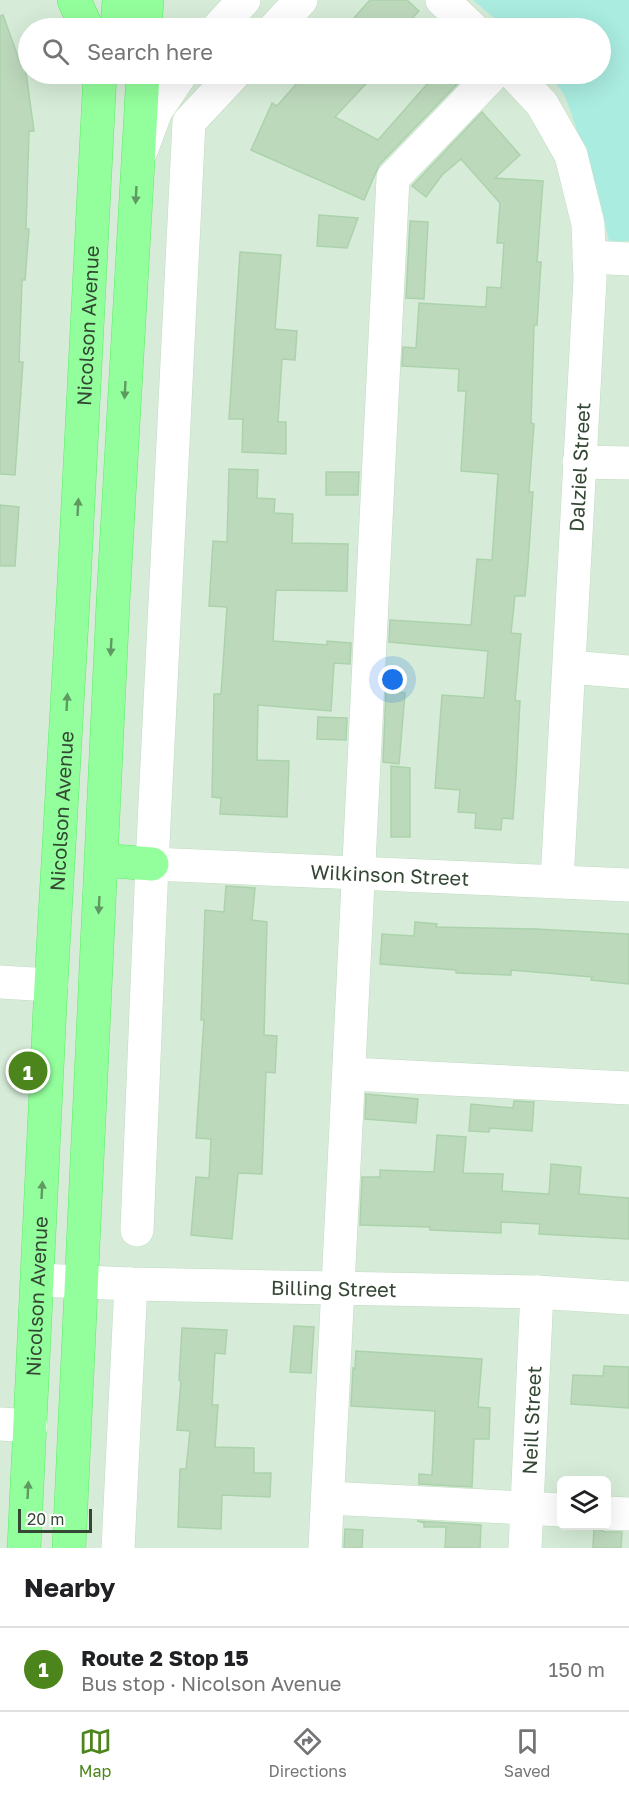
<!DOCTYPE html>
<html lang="en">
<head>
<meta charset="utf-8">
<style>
	body { margin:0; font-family:"Golos Text",sans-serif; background:#f6f6f6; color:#202124 }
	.controls { position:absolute; right:18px; bottom:18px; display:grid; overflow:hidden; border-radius:9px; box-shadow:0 6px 24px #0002 }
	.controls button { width:54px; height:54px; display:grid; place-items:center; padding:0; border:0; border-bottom:2px solid #e0e0e0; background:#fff; color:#202124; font:30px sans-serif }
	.scale { position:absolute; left:18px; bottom:15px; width:74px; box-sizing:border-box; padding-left:6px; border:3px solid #344734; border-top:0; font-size:16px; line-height:21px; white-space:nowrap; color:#344734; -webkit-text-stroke:4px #fff; paint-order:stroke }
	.you { position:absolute; left:393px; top:680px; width:21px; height:21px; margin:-15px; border:4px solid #fff; border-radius:50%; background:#1a73e8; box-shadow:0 0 0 9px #1a73e833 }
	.badge { display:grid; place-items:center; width:39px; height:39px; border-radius:50%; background:#4c851b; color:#fff; font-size:20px; font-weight:700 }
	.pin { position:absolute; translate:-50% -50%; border:3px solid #fff; box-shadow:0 2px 6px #0006 }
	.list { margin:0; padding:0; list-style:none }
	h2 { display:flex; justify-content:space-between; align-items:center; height:78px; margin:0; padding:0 24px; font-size:26px }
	h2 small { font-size:20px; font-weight:400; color:#757577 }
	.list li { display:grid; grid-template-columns:39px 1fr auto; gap:18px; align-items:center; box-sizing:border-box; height:84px; padding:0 24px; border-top:2px solid #e0e0e0 }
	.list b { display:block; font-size:22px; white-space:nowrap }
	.list p { margin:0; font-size:20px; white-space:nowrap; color:#757577 }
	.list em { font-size:20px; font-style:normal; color:#757577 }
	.icon { flex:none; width:33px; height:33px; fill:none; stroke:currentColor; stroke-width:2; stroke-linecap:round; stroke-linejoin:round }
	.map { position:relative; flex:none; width:629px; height:1548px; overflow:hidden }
	.search { position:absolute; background:#fff; box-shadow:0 6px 24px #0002; left:18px; right:18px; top:18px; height:66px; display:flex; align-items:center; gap:15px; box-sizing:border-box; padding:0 21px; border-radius:33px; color:#757577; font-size:22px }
	.sheet { height:162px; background:#fff }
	nav { display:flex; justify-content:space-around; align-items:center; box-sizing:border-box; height:84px; border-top:2px solid #e0e0e0; background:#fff; font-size:16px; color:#757577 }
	nav a { display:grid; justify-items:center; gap:3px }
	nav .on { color:#4c851b }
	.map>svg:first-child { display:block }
	.residential { fill:#d6ecd8; fill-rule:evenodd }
	.green { fill:#aaece0 }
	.building { fill:#bdd9bc; stroke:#acd2ac; stroke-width:1.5 }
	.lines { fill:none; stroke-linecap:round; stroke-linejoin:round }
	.minor-casing { stroke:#c1dbc2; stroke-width:34 }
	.major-casing { stroke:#59ed65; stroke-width:34 }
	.minor { stroke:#fff; stroke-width:33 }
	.major { stroke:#93ff9c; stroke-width:33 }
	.oneway { fill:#5f9a63 }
	.labels { text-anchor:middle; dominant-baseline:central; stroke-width:5; stroke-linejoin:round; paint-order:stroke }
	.street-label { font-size:20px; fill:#344734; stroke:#fff }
</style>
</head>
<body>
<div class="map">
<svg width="629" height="1548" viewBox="0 0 629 1548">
	<rect width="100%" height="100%" fill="#e5f4e6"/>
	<path class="residential" d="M0,0h629v1548h-629zM28,28h572v46h-572zM562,1480h44v46h-44z"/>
	<path class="green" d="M473,0h156v241h-20l-12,-53 -32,-92 -15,-22h50v-46h-94z"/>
	<g class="building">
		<path d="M370,0h37l12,11 -16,17h-58z"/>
		<path d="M3,15l18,50h4l9,66h-5l-3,98h3l-4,51h-3l-3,82h4l-8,113 -15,-1v-458z"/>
		<path d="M305,74h70l-40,43 43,23 58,-66h31l-88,91 -15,35 -113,-50 21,-47 5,3z"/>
		<path d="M482,112l38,43 -25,23 48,3 -6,81h4l-4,63h-3l-3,98 3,1 -5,68h4l-5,71 -3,33h-10l-4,37 10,1 -6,67h5l-4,75 -3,43 -11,-1 -1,12 -26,-2 1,-15 -18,-1 2,-22 -25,-2 7,-93 42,3 4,-47 -99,-9 1,-22 81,5 6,-66 15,1 6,-86 -37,-3 5,-80h-8l1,-22 -57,-3 1,-19 13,1 3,-45 67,4 1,-20 14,1 3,-45h-7l3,-40 -39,-44 -19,16 -16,22 -14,-11z"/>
		<path d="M319,215l39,3 -11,30 -30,-2z"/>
		<path d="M410,221l18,1 -4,77 -18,-1z"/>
		<path d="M240,252l41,3 -6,74 22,2 -2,29 -13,-1 -4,63h8v32l-44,-2 1,-33h-14z"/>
		<path d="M229,469l29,1 -1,28 18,1 -1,14 19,1 -1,29 56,1 -1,47 -71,-1 -3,51 54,4v-4l24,2 -1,21 -16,-1 -3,48 -73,-6 -1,55 32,1 -2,56 -67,-3 1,-16 -9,-1 2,-103h7l6,-87 -18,-1 4,-65 14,1z"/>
		<path d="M326,472h33l-1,23h-32z"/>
		<path d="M0,505l19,2 -4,59h-15z"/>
		<path d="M386,691l19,2 -6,71 -16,-2z"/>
		<path d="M318,717l29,1 -1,22 -29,-1z"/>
		<path d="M391,766l19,2v69h-19z"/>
		<path d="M226,886l29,2 -3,32 15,2 -3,113 13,1 -2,37 -9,-1 -4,102 -24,-1 -6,66 -41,-4 5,-58 13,1 2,-39 -15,-1 8,-118h-3l4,-110 19,2z"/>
		<path d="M415,922l22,2 -1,3 100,2 93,5v50l-38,-4 1,-3 -81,-7v5l-55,-2v-3l-76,-6 2,-30 32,2z"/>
		<path d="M366,1094l52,5 -2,24 -51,-4z"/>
		<path d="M514,1101l20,1 -2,29 -42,-3 -1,4 -20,-1 2,-27 42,4z"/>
		<path d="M437,1135l29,2 -3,36 40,1 -1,17 47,3 2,-30 30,3 -2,27 50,4v41l-90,-5 1,-10 -39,-2v11l-71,-3v-3l-70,-2 2,-48h18v-7l54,2z"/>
		<path d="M294,1326l20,1 -3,46 -21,-1z"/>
		<path d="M182,1328l45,2 -2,24 -10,-1 -3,52h6l-3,42 39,1v25h17l-1,24 -48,-2 -1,34 -43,-2 2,-58h6l4,-38 -13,-1 4,-49 -2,-1z"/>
		<path d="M356,1351l126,8 -4,48 12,1 -1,31h-15l-2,48 -53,-3v-10l13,1 3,-64 -84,-5 2,-38 2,1z"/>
		<path d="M604,1366l25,1v41l-58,-4 2,-29 30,1z"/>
		<path d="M417,1521l64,4 -1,23h-35l1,-21h-22v-4z"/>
		<path d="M594,1527l11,5h17l-1,16h-28z"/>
		<path d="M345,1529l18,1 -1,18h-18z"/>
	</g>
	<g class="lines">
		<g class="minor-casing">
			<g id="minor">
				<path d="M442,0l30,28"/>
				<path d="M218,28l26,-28"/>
				<path d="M275,28l26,-28"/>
				<path d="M514,74l28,30 29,51 17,69 2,55 -33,602"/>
				<path d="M141,151l15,-40 25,-37"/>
				<path d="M589,257l40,2"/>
				<path d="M579,462l50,1"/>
				<path d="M570,667l59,5"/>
				<path id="s1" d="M152,864l477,21"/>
				<path d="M0,982l51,3"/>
				<path d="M350,1074l279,14"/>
				<path d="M137,1230l15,-366 37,-742 45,-48"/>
				<path id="s2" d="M38,1280l93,4 406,8 92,6"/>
				<path d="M0,1424l31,2"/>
				<path d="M328,1498l234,12"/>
				<path d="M606,1513l23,1"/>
				<path d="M118,1548l13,-264"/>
				<path d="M325,1548l68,-1370 100,-104"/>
				<path id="s3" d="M525,1548l12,-256"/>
			</g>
		</g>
		<g class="major-casing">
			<g id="major">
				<path d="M74,0l13,28"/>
				<path d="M117,28l2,-28"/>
				<path d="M145,28l2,-28"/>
				<path d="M101,860l51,4"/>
				<path id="s4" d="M24,1548l27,-563 22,-383 27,-528"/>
				<path d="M69,1548l44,-945 30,-529"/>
			</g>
		</g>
		<use href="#minor" class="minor"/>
		<use href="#major" class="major"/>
	</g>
	<defs><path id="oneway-solid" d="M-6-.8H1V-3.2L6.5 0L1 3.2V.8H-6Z" transform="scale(1.5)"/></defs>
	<g class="oneway">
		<use href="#oneway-solid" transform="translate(136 195) rotate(93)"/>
		<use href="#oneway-solid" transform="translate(125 390) rotate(93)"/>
		<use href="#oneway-solid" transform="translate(78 507) rotate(-87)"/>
		<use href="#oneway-solid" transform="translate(111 647) rotate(93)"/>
		<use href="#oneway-solid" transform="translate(67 702) rotate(-87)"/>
		<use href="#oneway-solid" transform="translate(99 905) rotate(93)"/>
		<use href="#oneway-solid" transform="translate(42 1190) rotate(-87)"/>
		<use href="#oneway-solid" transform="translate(28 1490) rotate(-87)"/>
	</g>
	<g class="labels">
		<g class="street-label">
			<text stroke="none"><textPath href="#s4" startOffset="1224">Nicolson Avenue</textPath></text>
			<text transform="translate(579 467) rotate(-87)">Dalziel Street</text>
			<text stroke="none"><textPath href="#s4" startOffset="738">Nicolson Avenue</textPath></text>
			<text stroke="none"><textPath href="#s1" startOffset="238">Wilkinson Street</textPath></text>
			<text stroke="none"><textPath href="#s2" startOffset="296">Billing Street</textPath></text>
			<text stroke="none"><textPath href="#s4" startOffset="252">Nicolson Avenue</textPath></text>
			<text stroke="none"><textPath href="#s3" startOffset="128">Neill Street</textPath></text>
		</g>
	</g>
</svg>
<div class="controls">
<button><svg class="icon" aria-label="layers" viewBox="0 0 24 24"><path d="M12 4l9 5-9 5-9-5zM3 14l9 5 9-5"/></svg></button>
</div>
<div class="scale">20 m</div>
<div class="you"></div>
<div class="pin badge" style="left:28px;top:1071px">1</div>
<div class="search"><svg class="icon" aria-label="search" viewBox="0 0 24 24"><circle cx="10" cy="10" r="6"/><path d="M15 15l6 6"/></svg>Search here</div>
</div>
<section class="sheet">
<h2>Nearby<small></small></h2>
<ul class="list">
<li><span class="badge">1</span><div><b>Route 2 Stop 15</b><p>Bus stop · Nicolson Avenue</p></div><em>150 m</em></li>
</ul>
</section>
<nav>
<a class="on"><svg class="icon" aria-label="map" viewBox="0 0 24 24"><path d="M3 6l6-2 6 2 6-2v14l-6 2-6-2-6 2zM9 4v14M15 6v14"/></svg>Map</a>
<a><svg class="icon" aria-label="directions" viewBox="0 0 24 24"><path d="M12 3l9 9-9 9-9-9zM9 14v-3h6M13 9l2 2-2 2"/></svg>Directions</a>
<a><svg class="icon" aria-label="saved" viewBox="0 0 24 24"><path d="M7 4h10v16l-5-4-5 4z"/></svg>Saved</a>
</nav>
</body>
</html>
